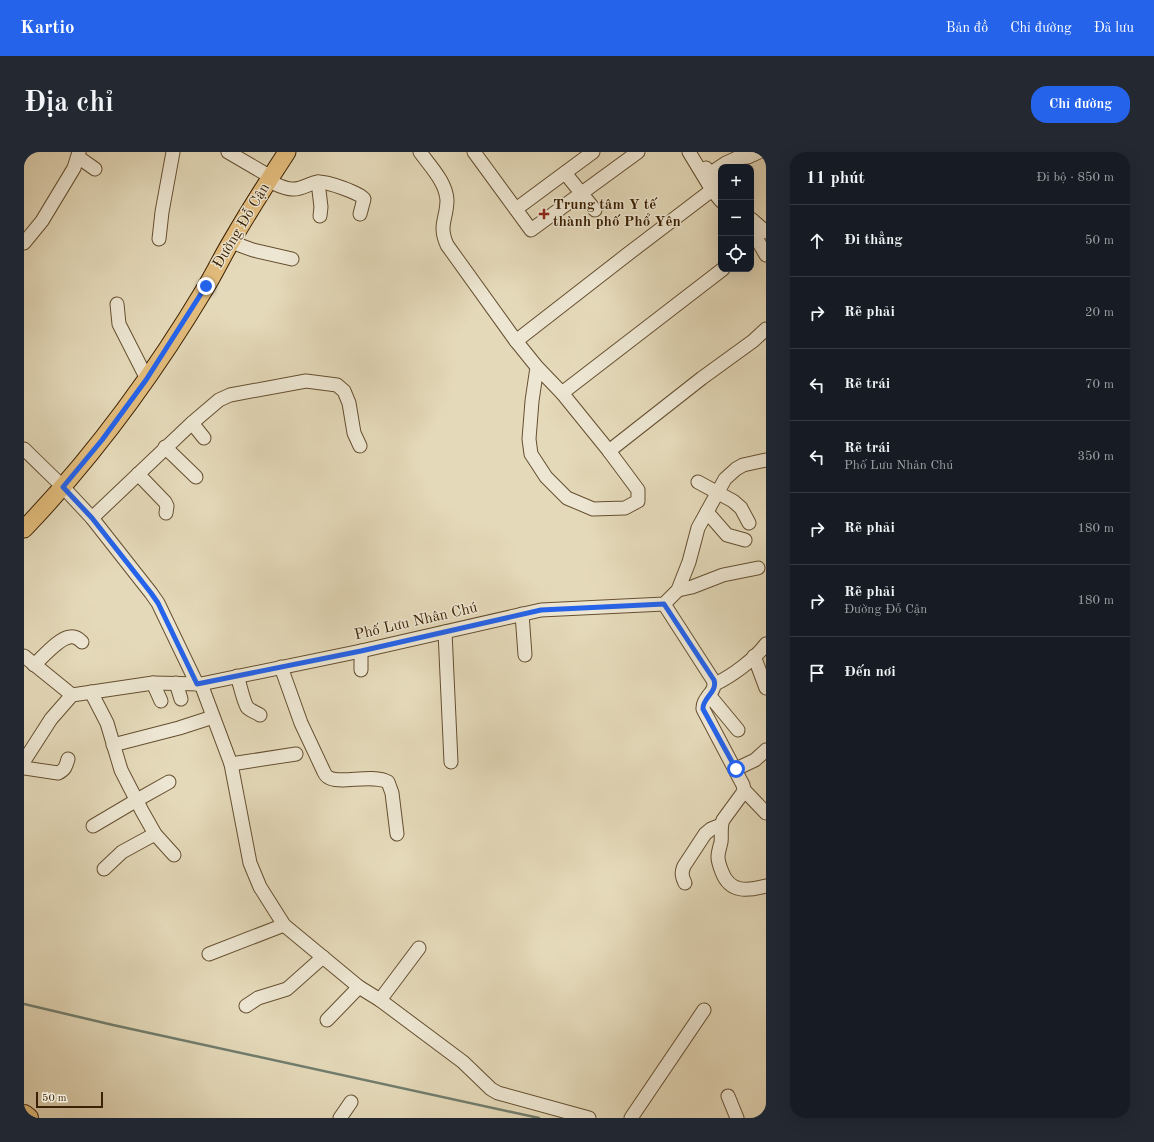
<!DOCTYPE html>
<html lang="vi">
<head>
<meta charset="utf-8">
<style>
	body { margin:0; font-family:"Old Standard TT",serif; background:#242831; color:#f1f3f6 }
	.controls { position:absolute; right:12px; top:12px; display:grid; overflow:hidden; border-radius:8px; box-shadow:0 4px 16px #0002 }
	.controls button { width:36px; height:36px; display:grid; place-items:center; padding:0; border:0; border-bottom:1px solid #363941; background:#171b24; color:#f1f3f6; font:20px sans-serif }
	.scale { position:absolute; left:12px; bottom:10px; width:67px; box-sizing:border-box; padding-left:4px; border:2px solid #3b2103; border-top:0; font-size:11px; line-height:14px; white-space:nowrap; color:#3b2103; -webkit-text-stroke:3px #ede6d2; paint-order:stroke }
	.stop { position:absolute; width:12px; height:12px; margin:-9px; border:3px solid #2563eb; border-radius:50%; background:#fff }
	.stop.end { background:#2563eb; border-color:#fff; box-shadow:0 1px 4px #0008 }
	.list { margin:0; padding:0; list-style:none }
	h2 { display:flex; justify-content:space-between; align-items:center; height:52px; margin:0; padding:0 16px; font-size:17px }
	h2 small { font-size:13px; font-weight:400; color:#9ea1a6 }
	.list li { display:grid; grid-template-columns:26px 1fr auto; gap:12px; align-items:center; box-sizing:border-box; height:72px; padding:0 16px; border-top:1px solid #363941 }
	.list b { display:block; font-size:15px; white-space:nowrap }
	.list p { margin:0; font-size:13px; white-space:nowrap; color:#9ea1a6 }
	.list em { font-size:13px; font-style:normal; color:#9ea1a6 }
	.icon { flex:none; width:22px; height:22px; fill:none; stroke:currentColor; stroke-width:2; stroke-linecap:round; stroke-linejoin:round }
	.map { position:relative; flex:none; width:742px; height:966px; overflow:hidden; border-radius:16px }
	header { display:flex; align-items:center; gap:24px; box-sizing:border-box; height:56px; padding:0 20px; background:#2563eb; color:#fff }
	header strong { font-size:19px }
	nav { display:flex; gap:22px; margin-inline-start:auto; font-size:14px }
	.intro { display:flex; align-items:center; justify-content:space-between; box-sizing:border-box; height:96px; padding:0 24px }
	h1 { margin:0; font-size:28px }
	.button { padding:10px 18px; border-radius:16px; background:#2563eb; color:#fff; font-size:14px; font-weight:700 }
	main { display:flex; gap:24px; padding:0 24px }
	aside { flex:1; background:#171b24; border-radius:16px; box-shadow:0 4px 16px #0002 }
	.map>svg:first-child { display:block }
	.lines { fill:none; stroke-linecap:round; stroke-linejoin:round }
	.stream { stroke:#717d6d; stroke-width:2.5 }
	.minor-casing { stroke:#654f30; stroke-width:15 }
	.major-casing { stroke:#3b2103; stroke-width:19 }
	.highway-casing { stroke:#3b2103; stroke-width:22 }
	.minor { stroke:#ede6d2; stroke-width:13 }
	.major { stroke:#e2bc7c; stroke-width:17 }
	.highway { stroke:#e2bc7c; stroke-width:20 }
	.route { stroke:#2563eb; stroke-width:5 }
	.poi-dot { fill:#8f2418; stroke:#ede6d2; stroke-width:1.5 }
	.labels { text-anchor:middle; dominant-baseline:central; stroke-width:3; stroke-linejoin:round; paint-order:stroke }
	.poi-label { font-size:15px; font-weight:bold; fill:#3b2103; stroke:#ede6d2; text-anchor:start }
	.street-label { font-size:15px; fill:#3b2103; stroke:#ede6d2 }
</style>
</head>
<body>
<header>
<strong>Kartio</strong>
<nav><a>Bản đồ</a><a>Chỉ đường</a><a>Đã lưu</a></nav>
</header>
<div class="intro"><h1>Địa chỉ</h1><a class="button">Chỉ đường</a></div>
<main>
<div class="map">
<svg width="742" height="966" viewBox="0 0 742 966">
	<rect width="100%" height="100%" fill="#e4d9b9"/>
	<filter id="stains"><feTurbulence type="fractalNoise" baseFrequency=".005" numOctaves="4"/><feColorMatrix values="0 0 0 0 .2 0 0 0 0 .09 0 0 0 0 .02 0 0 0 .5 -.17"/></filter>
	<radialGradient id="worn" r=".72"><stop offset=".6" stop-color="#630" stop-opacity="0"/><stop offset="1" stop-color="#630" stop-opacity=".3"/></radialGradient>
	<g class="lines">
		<path class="stream" d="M0,852l89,21 426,93"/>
		<g class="minor-casing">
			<g id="minor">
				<path d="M204,0l43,25"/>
				<path d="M396,0c10,14 26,30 27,48 0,19 -9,25 0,45l69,96 21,26 25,26 47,58 29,39v11l-13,7 -32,1 -26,-11 -21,-21 -15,-23 -2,-15 3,-38 5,-34"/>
				<path d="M450,0l57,78 107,-78"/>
				<path d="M665,0l23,38 9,11"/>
				<path d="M54,5l17,12"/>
				<path d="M682,16l15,19"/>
				<path d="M541,21l30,37"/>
				<path d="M687,21l15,-10 11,-5 11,-1 11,-5"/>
				<path d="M244,29c8,3 16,8 24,8 10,1 17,-6 26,-7 8,-1 42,11 46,17l-4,15"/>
				<path d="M294,30l3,25 -1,9"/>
				<path d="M492,57l77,-57"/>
				<path d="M727,67l15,13"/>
				<path d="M727,81l7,8 8,14"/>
				<path d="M135,87l3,-27 11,-60"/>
				<path d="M207,90l22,8 39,9"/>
				<path d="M0,91l18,-22 32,-53 5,-16"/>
				<path d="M93,152l2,20 28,55"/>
				<path d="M492,189l108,-84 88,-67"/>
				<path d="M538,241l161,-124"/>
				<path d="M168,271l12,15"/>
				<path d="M141,295l31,30"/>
				<path d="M0,297l39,38 29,31 59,75 7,10 39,81"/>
				<path d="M585,299l93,-73 51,-37 13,-12"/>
				<path d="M114,322l27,28 2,4 -1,7"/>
				<path d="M674,330l35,19 8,7 8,15"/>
				<path d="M683,360l20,23 18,5"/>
				<path d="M68,366l100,-95 27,-23 11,-5 76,-14 31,4 7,6 5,12 5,30 6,13"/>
				<path d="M654,438l14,-3 31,-12 35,-7"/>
				<path d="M640,452l49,76c5,12 -11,17 -10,29l40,76 1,5 -2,4 -19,26c-3,7 -1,15 -2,22 -1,5 -3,10 -3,15 0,5 2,10 4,15 8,21 25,19 44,14"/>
				<path d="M498,462l3,41"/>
				<path d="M421,480l6,130"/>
				<path d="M337,499v19"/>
				<path d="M0,504l48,39"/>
				<path d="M730,504l12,32"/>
				<path d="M10,513c9,-8 25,-27 36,-28 5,-1 9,2 12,5"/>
				<path d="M257,515l20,56 23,49c1,2 2,4 4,5 11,8 44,-4 60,5l4,11 5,41"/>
				<path d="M213,524c3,8 6,24 10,31 3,4 9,5 13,8"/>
				<path d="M129,531l8,18"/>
				<path d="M152,531l5,16"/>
				<path d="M177,532l30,80 19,99 10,24 24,38 75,62 21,13 83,62 28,27 7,4 91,25"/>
				<path d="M691,532c17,-8 40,-25 51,-40"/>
				<path d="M67,540l16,31 14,47 21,41 13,23 19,21"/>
				<path d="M685,543l29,35"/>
				<path d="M89,593l66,-17 34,-11"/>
				<path d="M0,609l27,-42 21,-24 81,-12 48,1 160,-33 180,-41 123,-6 14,-14 11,-28 9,-34 27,-49 11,-10 7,-4 23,-5"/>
				<path d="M207,612l65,-10"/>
				<path d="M0,616l34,5c7,-3 8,-7 10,-14"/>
				<path d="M712,617l19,-9 11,-10"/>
				<path d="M720,638l22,23"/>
				<path d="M69,674l44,-26 32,-18"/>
				<path d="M80,717l18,-17 33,-18"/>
				<path d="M661,731c-3,-6 -4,-10 -1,-17l21,-32 6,-5 10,-4"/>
				<path d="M185,802l75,-29"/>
				<path d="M356,848l39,-52"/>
				<path d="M222,854l12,-8 29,-9 36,-32"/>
				<path d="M303,868l32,-33"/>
				<path d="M704,944l9,22"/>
				<path d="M316,966l11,-16"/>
				<path d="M607,966l73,-108"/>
			</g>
		</g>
		<g class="major-casing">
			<path id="major" d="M0,377c70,-73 130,-155 182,-242 9,-15 16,-30 25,-45 18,-31 37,-61 56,-90"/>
		</g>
		<g class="highway-casing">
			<path id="highway" d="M0,963l4,3"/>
		</g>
		<use href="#minor" class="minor"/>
		<use href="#major" class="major"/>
		<use href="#highway" class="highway"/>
	</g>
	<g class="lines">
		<path class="route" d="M182,134l-60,94 -44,60 -39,47 29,31 59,75 7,10 39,81 164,-33 180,-41 123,-6 50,76c4,12 -12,18 -11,29l33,60"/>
	</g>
	<path class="poi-dot" d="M518 56h4v4h4v4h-4v4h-4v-4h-4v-4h4z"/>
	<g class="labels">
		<g class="poi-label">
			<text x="529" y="53">Trung tâm Y tế<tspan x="529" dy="17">thành phố Phổ Yên</tspan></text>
		</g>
		<g class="street-label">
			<text transform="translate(218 74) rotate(-59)">Đường Đỗ Cận</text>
			<text transform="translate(392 470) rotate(-13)">Phố Lưu Nhân Chú</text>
		</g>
	</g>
	<rect width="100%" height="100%" filter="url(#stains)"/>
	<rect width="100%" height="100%" fill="url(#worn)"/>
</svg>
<div class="controls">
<button>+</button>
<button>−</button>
<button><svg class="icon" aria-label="locate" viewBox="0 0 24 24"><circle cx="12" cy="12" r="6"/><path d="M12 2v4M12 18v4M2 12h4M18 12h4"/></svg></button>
</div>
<div class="scale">50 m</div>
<div class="stop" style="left:712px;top:617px"></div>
<div class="stop end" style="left:182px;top:134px"></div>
</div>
<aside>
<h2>11 phút<small>Đi bộ · 850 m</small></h2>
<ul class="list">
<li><svg class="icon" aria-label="ahead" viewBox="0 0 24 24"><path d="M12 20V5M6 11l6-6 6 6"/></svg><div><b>Đi thẳng</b></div><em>50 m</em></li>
<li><svg class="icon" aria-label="right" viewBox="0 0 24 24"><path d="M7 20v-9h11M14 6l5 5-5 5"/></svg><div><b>Rẽ phải</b></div><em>20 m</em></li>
<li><svg class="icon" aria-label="left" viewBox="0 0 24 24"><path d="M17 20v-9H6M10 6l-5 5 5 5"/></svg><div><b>Rẽ trái</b></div><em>70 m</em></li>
<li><svg class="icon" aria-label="left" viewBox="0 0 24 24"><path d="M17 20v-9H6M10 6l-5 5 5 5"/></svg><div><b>Rẽ trái</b><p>Phố Lưu Nhân Chú</p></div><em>350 m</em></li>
<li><svg class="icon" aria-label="right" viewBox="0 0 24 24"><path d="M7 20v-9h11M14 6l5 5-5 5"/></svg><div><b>Rẽ phải</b></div><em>180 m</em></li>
<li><svg class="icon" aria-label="right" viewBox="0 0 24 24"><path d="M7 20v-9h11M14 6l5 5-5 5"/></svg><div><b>Rẽ phải</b><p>Đường Đỗ Cận</p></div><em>180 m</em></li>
<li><svg class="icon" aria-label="arrive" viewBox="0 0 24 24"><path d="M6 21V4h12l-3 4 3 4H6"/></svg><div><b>Đến nơi</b></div></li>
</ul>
</aside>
</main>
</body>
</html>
